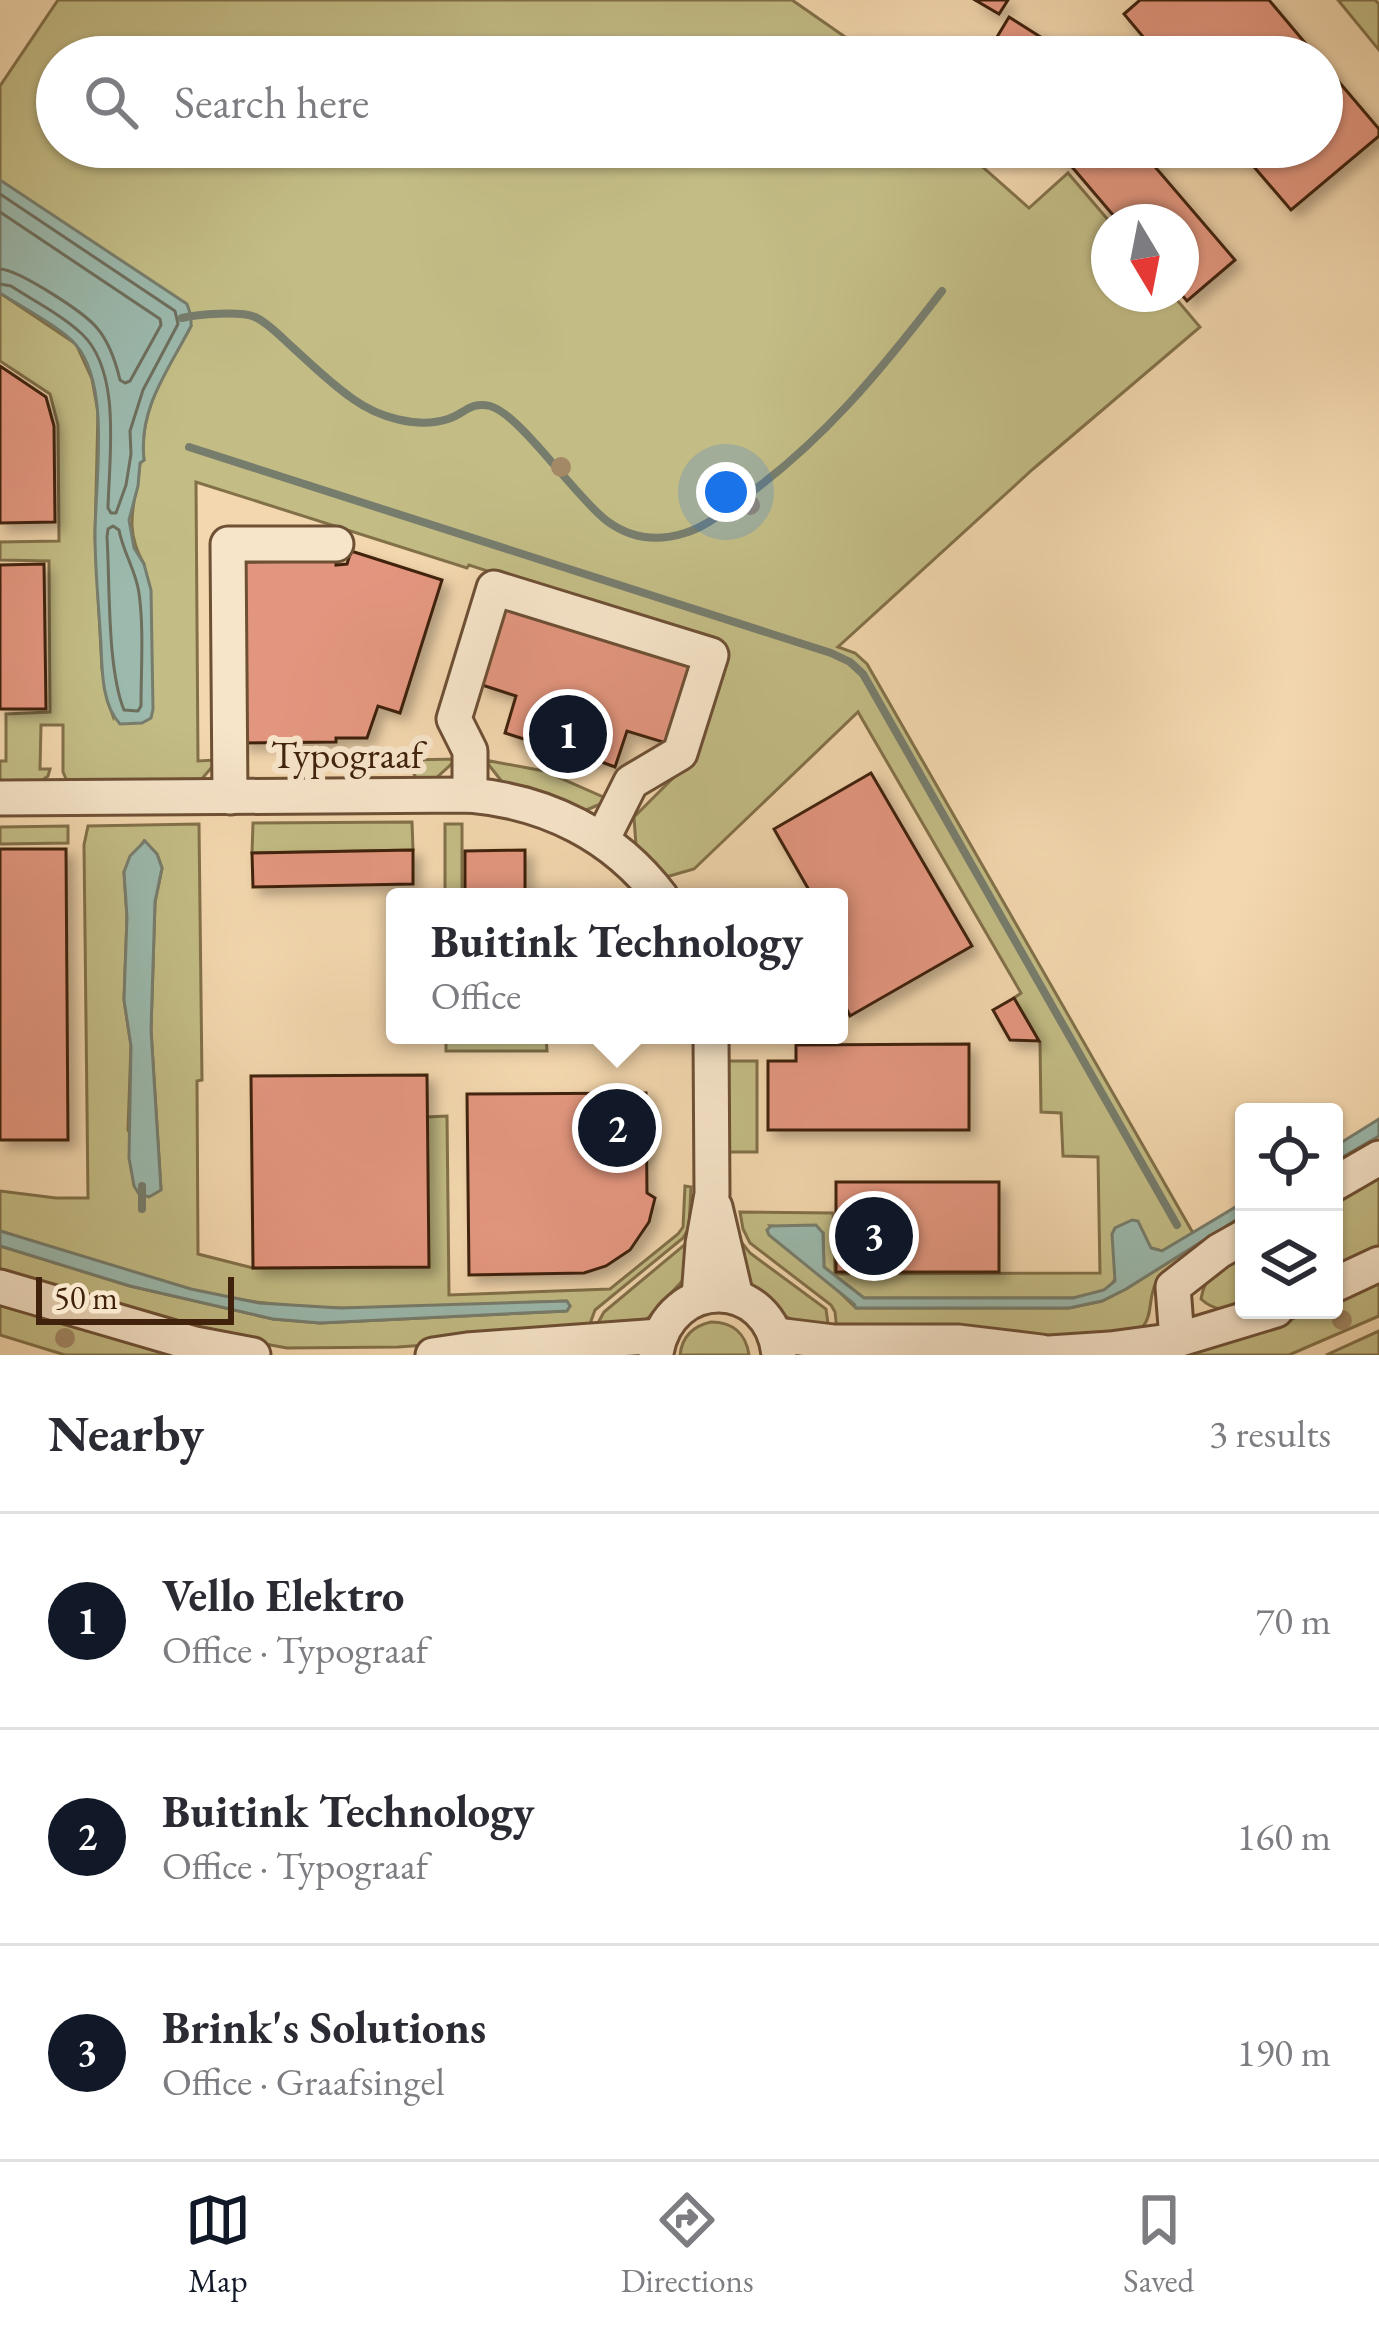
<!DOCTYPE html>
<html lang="en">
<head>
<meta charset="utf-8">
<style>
	body { margin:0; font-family:"EB Garamond",serif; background:#f2f2f3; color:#2b2b33 }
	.controls { position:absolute; right:36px; bottom:36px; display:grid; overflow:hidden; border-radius:12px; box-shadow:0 3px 9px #0004 }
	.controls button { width:108px; height:108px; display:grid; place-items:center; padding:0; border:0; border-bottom:3px solid #e1e1e2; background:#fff; color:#2b2b33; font:60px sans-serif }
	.compass { position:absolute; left:1091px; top:204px; width:108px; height:108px; border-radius:50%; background:#fff; box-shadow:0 3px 9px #0004; rotate:170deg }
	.scale { position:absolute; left:36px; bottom:30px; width:198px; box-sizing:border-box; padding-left:12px; border:6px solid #41230d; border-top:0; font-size:33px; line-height:42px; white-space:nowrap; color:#41230d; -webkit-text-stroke:9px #f7e5ca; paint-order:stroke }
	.you { position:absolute; left:726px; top:492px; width:42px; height:42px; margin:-30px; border:9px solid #fff; border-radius:50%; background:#1a73e8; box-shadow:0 0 0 18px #1a73e833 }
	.badge { display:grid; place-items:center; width:78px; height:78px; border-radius:50%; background:#111827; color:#fff; font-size:39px; font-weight:700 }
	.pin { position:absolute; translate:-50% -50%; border:6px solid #fff; box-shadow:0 3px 12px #0006 }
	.popup { position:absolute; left:386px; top:888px; width:462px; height:156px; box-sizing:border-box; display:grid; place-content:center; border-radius:12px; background:#fff; filter:drop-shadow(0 3px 9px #0005); font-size:39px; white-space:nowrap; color:#7c7c81 }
	.popup b { font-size:45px; color:#2b2b33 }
	.popup::after { content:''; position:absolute; left:50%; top:100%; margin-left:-24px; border:24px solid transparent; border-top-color:#fff }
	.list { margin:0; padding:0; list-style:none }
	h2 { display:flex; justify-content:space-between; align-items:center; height:156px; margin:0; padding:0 48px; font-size:51px }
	h2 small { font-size:39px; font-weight:400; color:#7c7c81 }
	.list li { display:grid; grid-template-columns:78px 1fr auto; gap:36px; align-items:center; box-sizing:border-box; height:216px; padding:0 48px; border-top:3px solid #e1e1e2 }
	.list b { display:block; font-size:45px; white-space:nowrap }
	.list p { margin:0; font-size:39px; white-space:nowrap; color:#7c7c81 }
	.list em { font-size:39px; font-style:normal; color:#7c7c81 }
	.icon { flex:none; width:66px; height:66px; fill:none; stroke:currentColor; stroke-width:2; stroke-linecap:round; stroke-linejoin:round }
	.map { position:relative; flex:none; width:1379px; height:1355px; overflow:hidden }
	.search { position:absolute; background:#fff; box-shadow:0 3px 9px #0004; left:36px; right:36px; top:36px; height:132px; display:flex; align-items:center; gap:30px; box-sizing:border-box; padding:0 42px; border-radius:66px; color:#7c7c81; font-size:45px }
	.sheet { height:804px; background:#fff }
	nav { display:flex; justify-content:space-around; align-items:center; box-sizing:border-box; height:168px; border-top:3px solid #e1e1e2; background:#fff; font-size:33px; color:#7c7c81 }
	nav a { display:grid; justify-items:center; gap:6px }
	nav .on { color:#111827 }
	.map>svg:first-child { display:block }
	.green { fill:#c3bc85; stroke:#827049; stroke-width:3; fill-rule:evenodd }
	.water { fill:#9bb9ad; stroke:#777d6d; stroke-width:3 }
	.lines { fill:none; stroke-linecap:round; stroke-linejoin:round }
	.shore { stroke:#6e6e5d; stroke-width:3 }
	.stream { stroke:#777d6d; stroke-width:8 }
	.building { fill:#e3967f; stroke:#41230d; stroke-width:3; filter:url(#shadow) }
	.minor-casing { stroke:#6e5035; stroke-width:39 }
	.minor { stroke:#f7e5ca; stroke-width:33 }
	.tree { fill:#a38966 }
	.labels { text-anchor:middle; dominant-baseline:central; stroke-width:12; stroke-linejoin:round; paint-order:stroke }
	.street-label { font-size:39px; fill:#41230d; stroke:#f7e5ca }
</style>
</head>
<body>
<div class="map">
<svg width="1379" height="1355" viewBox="0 0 1379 1355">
	<defs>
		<filter id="shadow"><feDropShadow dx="7" dy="7" stdDeviation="6" flood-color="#0004"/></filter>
	</defs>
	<rect width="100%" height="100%" fill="#f3d7ae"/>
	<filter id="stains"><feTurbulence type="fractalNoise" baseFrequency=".00167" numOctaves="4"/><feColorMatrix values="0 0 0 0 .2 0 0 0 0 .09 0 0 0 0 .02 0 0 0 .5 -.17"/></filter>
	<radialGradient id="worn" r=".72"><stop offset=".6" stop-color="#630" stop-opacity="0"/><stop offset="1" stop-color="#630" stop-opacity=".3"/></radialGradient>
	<g class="green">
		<path d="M58,0h734l82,57h-817v90h903l69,61 39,-35 42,49 -1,72h63l28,33 -167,142 -195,178 17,6 12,11 326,569 -31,18 -11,-3 -34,25c-4,20 -27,23 -44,25h-209l-40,-31 -1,-34 -52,-7 85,82h213l33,-7 24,-12 118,-74v15l-87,51c-9,13 -4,33 -13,44 -17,19 -267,7 -307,6l-2,-19 -4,-7 -81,-62 -7,-14 -3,-17 93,1 2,61 265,-1 -2,-116 -35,-1 -2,-43 -20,-1 -1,-69 -26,-45 7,-5 -163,-281 -164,157 -28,8 -30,-32 -2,-28 62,-62 31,-106 -258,-84 -2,3 -271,-86 2,279 20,-1 -18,21 -127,1 -6,-1 -4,-9v-47h-22l-1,44h10l-2,7 -8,6 -37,1 -3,-4v-18h6v-47l44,-2 -1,-151 -49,-1v-18l59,-1 -1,-116 -8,-31 -50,-33v-68l76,51 16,35 6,33 -3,125 7,132 6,33 5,14 31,-152c-22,-38 -8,-61 -4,-101l4,-3c-6,-51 24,-91 47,-134l-191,-144v-96z"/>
		<path d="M1338,0h37l4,4v46z"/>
		<path d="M457,759l-23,21h-17l-10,-20z"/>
		<path d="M485,760l59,11 66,29 -26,11 -56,-24 -25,-4z"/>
		<path d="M412,822l1,28 -161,3 1,-30z"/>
		<path d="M199,824l3,256 -5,1 1,173 55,14 175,-1 -1,-150 20,-1 2,179 161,-6 68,-55 5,-7 2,-41 6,1 -2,41 -6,10 -88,72 -4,11 2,12 -195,14 -111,1 -83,-15 -204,-62v-25l130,40 143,33 47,4 246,-12 4,-5 -4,-5c-97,3 -206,14 -301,2 -90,-10 -179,-46 -265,-72v-40l56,7h32l-4,-353 4,-19zM144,841l13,13 5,14 -7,34 -4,128 10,160 -33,-60 3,-85 -7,-45 3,-83 -3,-45z"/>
		<rect x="445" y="824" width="17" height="73"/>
		<path d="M68,826v17l-68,1v-17z"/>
		<path d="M446,1035h100l1,16h-101z"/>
		<rect x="727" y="1061" width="30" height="91"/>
		<path d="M1379,1168v82l-45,21v-76z"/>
		<path d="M738,1238l12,15 76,56 3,22c-30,-7 -73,-22 -86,-55 -4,-11 -3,-26 -5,-38z"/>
		<path d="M689,1241l-5,38 -36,39 -9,7 -39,7 -1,-11 5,-9z"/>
		<path d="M1244,1248v58c-17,5 -30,5 -43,-7 4,-26 23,-37 43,-51z"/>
		<path d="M1379,1281v35l-90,39h-107l108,-35 23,-10h21v-9z"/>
		<path d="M0,1301l182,54h-117l-65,-20z"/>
		<path d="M711,1322c22,0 35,12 38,33h-69c2,-18 13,-29 31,-33z"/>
		<path d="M1379,1331v24h-53z"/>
	</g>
	<g class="water">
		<path d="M0,180l187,124 4,12v10c-23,45 -53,82 -47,134l-4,3 -2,23 -9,34 5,28 10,16 7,26 2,119 -2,9 -9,5 -22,1c-18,-19 -18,-53 -19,-79 -2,-37 -6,-74 -6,-110 0,-52 16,-149 -19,-190 -14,-17 -56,-39 -76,-52z"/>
		<path d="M145,841l12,13 5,14 -7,34 -4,128 10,160 -12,7 -10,-3 -5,-8 -5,-28 2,-112 -7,-46 3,-83 -3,-45 6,-16z"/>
		<path d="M1379,1119v17l-45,26v-15z"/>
		<path d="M1244,1202v13l-118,74 -24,12 -33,7h-213l-2,-4 -85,-69 -2,-5 4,-4 45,-1 7,8 1,34 40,31h209l31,-8 11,-9 -3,-47 3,-6 17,-8 6,1 13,27 11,3z"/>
		<path d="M0,1231l191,58 68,14 81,5 227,-7 3,5 -3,5 -247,12 -47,-4 -143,-33 -130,-40z"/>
	</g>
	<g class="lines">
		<g class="shore">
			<path d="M0,194l175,117 3,13 -35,66 -13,41 1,23 -5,31 -10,28h-5l-3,-5c1,-50 14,-136 -26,-174 -20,-19 -48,-33 -71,-48l-11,-2"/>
			<path d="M0,212l160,107 1,6 -31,56 -5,2 -5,-3c-4,-17 -11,-38 -23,-52 -13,-16 -78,-58 -97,-59"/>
			<path d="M113,526l6,4c4,22 17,41 20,63 5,36 2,76 2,113l-3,5 -14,-1c-17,-42 -14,-126 -17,-173l1,-8z"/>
		</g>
		<g class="stream">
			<path d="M182,318c16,-4 59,-7 73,-1 13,6 25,19 35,28 21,19 40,38 63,54 25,18 64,30 95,20 16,-5 23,-18 42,-13 30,8 86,92 117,115 23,17 50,21 78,12 20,-6 37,-20 54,-32 82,-57 143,-132 203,-210"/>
			<path d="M189,447l642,206 19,9 13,12 314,551"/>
			<path d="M142,1186v23"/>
		</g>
	</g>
	<g class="building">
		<path d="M975,0h33l-9,14z"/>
		<path d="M1140,0h129l48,57h-157l-36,-43z"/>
		<path d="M1009,17l41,26 -9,14h-11l-33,-20z"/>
		<path d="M1322,62l57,67v7l-88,74 -54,-63h85z"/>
		<path d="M1055,147h83l97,113 -48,41 -6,-7v-72h-62z"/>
		<path d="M0,366l46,31 8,29 1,96 -55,1z"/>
		<path d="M351,551l91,29 -42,133 -22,-7 -11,32h-31v4l-95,1 -1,-181 96,-1v4l11,-1z"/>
		<path d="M44,564l2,145h-46v-144z"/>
		<path d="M505,600l198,62 -27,84 -49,-15 -12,36 -62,-23 -1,4 -47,-15 11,-37 -37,-12z"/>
		<path d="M871,773l101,173 -122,70 -11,-23v-96h-26l-39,-68z"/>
		<path d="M0,849h66l2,291h-68z"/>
		<path d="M413,850v34l-160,3 -1,-34z"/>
		<path d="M525,850v40h39v7h-99v-46z"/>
		<path d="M1014,998l25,43 -29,-1 -17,-30z"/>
		<path d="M969,1044v86h-201v-69h28v-16z"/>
		<path d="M427,1075l2,192 -176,1 -2,-192z"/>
		<path d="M646,1093l1,100 8,5 -6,24 -19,28 -24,16 -22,7 -115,2 -2,-181z"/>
		<rect x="836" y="1182" width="163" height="90"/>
	</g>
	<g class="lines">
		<g class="minor-casing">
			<g id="minor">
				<path d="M470,795v-44l-16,-32 40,-131 217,67 -31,98 -49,29 -28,56"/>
				<path d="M230,797l-2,-253h108"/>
				<path d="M0,798l470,-3c77,7 144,40 191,102"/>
				<path d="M1334,1184l45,-26"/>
				<path d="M715,1207l21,90"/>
				<path d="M1334,1285l45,-21"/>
				<path d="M0,1287l195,57 58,11"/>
				<path d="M699,1297l4,-53 9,-50 -1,-159"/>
				<path d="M776,1335l57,7h125l83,10"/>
				<path d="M1177,1340l-4,-53 46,-36 25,-14"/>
				<path d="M656,1353c13,-78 115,-77 123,2"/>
				<path d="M433,1355l34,-5 193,-14"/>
				<path d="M1019,1355l91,-6 67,-9 99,-30"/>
			</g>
		</g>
		<use href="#minor" class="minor"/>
	</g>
	<g class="tree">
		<circle cx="561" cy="467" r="10"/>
		<circle cx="750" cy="505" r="10"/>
		<circle cx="1342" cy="1320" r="10"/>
		<circle cx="65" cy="1338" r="10"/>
	</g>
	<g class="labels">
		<g class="street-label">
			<text x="347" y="754">Typograaf</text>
		</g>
	</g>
	<rect width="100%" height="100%" filter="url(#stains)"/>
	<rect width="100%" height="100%" fill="url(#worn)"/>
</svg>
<div class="controls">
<button><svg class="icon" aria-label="locate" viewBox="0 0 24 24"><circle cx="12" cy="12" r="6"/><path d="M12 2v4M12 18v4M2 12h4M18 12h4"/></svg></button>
<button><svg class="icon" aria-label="layers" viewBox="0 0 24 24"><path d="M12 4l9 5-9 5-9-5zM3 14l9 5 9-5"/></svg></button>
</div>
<svg class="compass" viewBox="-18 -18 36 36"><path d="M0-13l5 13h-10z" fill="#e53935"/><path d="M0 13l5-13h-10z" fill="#7c7c81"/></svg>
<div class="scale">50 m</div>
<div class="you"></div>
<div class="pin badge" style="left:568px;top:734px">1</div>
<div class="pin badge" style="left:617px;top:1128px">2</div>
<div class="popup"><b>Buitink Technology</b>Office</div>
<div class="pin badge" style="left:874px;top:1236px">3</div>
<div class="search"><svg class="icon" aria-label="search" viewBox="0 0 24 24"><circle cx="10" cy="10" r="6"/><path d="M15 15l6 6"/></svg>Search here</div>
</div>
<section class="sheet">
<h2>Nearby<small>3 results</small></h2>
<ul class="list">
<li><span class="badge">1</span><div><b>Vello Elektro</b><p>Office · Typograaf</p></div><em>70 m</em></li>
<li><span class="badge">2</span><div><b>Buitink Technology</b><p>Office · Typograaf</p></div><em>160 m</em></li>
<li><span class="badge">3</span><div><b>Brink's Solutions</b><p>Office · Graafsingel</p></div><em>190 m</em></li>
</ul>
</section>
<nav>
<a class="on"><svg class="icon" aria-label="map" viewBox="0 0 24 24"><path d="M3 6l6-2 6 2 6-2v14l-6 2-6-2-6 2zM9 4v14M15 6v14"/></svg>Map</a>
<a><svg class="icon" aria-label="directions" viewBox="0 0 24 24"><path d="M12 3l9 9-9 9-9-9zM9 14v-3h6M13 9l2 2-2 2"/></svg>Directions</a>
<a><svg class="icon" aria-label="saved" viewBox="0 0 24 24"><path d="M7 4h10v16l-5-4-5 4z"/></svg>Saved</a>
</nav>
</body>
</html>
